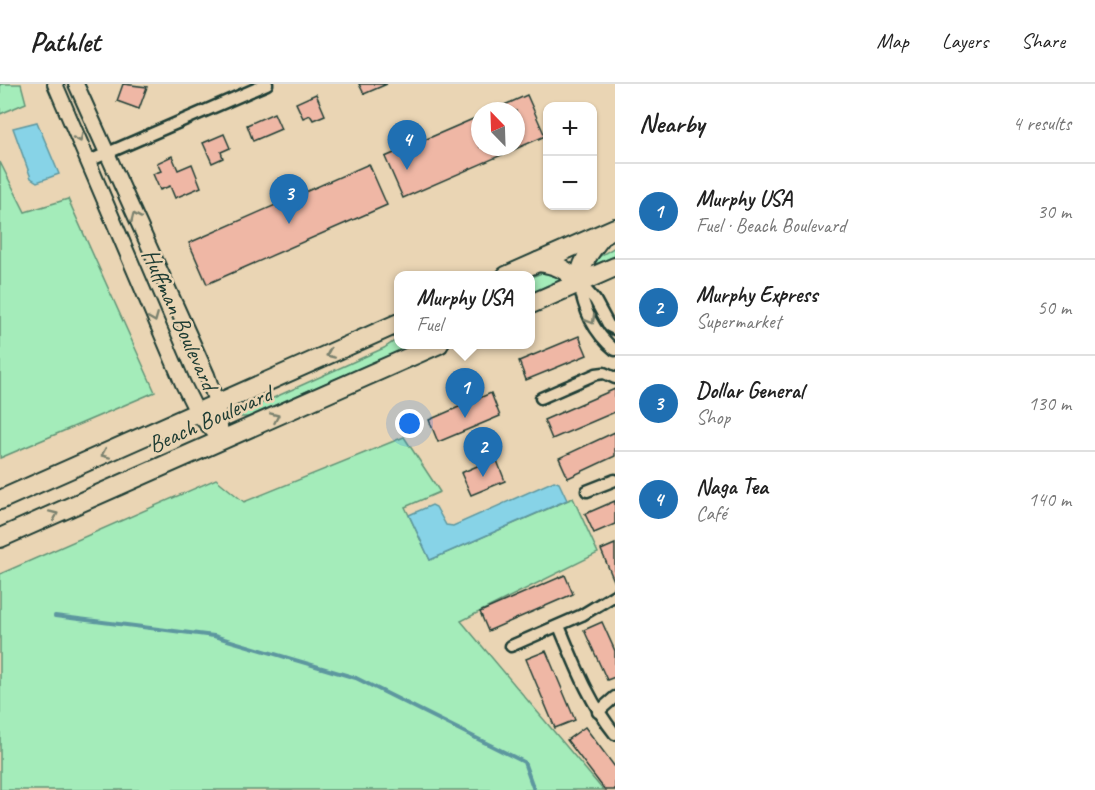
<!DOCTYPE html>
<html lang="en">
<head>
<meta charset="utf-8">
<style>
	body { margin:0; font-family:Caveat,sans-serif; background:#f2f2f2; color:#222 }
	.controls { position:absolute; right:18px; top:18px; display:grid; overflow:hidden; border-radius:12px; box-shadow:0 2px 4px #0004 }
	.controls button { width:54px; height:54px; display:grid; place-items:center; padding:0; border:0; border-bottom:2px solid #e0e0e0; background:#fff; color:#222; font:30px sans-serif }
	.compass { position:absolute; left:471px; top:18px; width:54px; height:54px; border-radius:50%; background:#fff; box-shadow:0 2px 4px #0004; rotate:337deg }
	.you { position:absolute; left:410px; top:340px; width:21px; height:21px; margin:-15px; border:4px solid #fff; border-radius:50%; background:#1a73e8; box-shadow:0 0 0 9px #1a73e833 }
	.badge { display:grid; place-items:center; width:39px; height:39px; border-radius:50%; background:#1f6fb2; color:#fff; font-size:20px; font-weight:700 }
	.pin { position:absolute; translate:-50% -50px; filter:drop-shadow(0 2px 3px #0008) }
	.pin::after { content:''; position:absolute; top:32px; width:21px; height:18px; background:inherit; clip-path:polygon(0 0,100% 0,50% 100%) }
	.popup { position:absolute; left:394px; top:187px; width:141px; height:78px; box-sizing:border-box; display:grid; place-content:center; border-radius:12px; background:#fff; filter:drop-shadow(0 2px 4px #0005); font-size:20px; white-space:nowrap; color:#767676 }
	.popup b { font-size:22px; color:#222 }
	.popup::after { content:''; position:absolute; left:50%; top:100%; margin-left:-12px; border:12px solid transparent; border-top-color:#fff }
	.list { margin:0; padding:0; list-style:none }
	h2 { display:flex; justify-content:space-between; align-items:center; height:78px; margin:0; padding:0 24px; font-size:26px }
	h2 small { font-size:20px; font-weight:400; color:#767676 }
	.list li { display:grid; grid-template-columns:39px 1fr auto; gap:18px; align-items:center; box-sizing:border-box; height:96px; padding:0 24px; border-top:2px solid #e0e0e0 }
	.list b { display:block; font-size:22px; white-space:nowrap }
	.list p { margin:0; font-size:20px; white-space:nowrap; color:#767676 }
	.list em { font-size:20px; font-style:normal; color:#767676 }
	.map { position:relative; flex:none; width:615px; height:706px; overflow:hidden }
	header { display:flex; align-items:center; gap:36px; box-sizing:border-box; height:84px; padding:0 30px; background:#fff; border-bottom:2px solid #e0e0e0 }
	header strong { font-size:28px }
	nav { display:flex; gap:33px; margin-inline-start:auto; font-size:21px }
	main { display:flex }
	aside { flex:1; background:#fff }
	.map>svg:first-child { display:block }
	.green { fill:#a4ecba; stroke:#629477; stroke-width:1.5 }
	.water { fill:#87d3e7; stroke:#5d979f; stroke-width:1.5 }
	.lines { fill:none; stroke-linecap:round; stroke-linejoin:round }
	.stream { stroke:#5d979f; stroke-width:4 }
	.building { fill:#efb7a5; stroke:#1f3d34; stroke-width:1.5 }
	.street-casing { stroke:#1f3d34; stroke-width:15 }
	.secondary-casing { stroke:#1f3d34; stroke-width:18 }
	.highway-casing { stroke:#1f3d34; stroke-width:22 }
	.street { stroke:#ead5b4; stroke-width:10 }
	.secondary { stroke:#ead5b4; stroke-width:14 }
	.highway { stroke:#ead5b4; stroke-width:18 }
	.oneway { stroke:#7a816e }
	.labels { text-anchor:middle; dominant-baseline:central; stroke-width:5; stroke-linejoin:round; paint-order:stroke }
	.street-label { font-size:24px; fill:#1f3d34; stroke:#ead5b4 }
</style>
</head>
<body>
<header>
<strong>Pathlet</strong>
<nav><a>Map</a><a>Layers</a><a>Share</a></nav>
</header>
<main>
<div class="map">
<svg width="615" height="706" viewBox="0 0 615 706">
	<rect width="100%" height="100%" fill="#ead5b4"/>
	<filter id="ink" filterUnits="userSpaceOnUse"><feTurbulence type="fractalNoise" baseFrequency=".0167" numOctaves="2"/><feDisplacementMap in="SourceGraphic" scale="12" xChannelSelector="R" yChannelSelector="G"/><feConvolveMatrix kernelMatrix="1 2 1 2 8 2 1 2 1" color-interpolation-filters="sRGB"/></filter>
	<g filter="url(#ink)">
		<g class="green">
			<path d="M0,0h21l5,19 -26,11z"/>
			<path d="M0,78l25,50 43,-13 87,193 -155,66z"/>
			<path d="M615,163v9l-24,10 4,-7z"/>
			<path d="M542,189l22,5 -33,15v-16z"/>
			<path d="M399,254v6l14,1 -165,72h-12l4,-4 144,-65z"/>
			<path d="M404,353l36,55 -35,15 25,53 143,-62 25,55 -137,68 142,169h-603v-216l216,-95 28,23z"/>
		</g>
		<g class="water">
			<path d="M37,38l22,52 -22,8 -6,-4 -18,-50z"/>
			<path d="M554,397l5,2 8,17 -137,60 -21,-45 23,-10 4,2 10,18 7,1z"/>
		</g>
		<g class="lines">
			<path class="stream" d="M55,532l159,20 142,42 168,84 10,28"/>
		</g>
		<g class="building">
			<path d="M123,0l24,3 -8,22 -22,-8z"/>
			<path d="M359,0h28l-23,10z"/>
			<path d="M316,10l9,21 -12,5 -3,-5 -7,3 -7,-15z"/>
			<path d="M527,11l18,41 -142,62 -18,-41 95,-41v31h36v-36h-25z"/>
			<path d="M274,29l7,16 -28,12 -6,-16z"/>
			<path d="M224,50l6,14 -9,4 2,6 -11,5 -9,-20z"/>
			<path d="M172,72l6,14 14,-6 9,23 -26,11 -5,-12 -10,4 -7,-16 8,-3 -4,-8z"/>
			<path d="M369,80l18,41 -180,79 -18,-41z"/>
			<path d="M579,252l8,19 -61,25 -7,-19z"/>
			<path d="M615,305v23l-63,27 -8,-19z"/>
			<path d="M491,309l9,23 -62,26 -9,-22z"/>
			<path d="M615,348v24l-47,22 -9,-20z"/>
			<path d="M496,374l9,23 -34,14 -10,-22z"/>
			<path d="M615,417v23l-21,9 -9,-19z"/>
			<path d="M615,460v39l-14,-33z"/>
			<path d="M565,491l8,19 -85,37 -8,-19z"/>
			<path d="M602,538l13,29v26l-8,3 -23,-50z"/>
			<path d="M546,567l29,69 -20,8 -29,-69z"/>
			<path d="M585,643l30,40v23h-10l-38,-50z"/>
		</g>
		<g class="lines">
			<g class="street-casing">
				<g id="street">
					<path d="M89,77l178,-77"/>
					<path d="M579,199c5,27 14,49 36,67"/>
					<path d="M580,199l15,17 14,26 6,3"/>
					<path d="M541,314l55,-24 8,-1 11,5"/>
					<path d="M587,407l28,-11"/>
					<path d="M559,542c16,38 30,76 56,108"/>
					<path d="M511,562l71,-31 33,-20"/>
					<path d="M598,628l17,-15"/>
				</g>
			</g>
			<g class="secondary-casing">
				<g id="secondary">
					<path d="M55,0l128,300 15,30 24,27"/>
					<path d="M76,0l131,291 10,30 5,36"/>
				</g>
			</g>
			<g class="highway-casing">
				<g id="highway">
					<path d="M538,178c18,2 28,7 41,21"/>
					<path d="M506,192l109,-48"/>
					<path d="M579,199c1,-20 12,-33 24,-48"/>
					<path d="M531,220l84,-37"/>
					<path d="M0,416l399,-177"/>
					<path d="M0,454l439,-194"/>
				</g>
			</g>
			<use href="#street" class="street"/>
			<use href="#secondary" class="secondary"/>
			<use href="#highway" class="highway"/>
		</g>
		<defs><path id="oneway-chevron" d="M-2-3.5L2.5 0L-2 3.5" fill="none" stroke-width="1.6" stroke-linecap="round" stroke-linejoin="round" transform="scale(1.5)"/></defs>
		<g class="oneway">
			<use href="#oneway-chevron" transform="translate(79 54) rotate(66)"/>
			<use href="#oneway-chevron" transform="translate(135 133) rotate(-114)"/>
			<use href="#oneway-chevron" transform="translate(154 234) rotate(68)"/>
			<use href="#oneway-chevron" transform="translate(591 236) rotate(60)"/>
			<use href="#oneway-chevron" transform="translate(330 270) rotate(156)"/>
			<use href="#oneway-chevron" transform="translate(275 333) rotate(-24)"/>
			<use href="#oneway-chevron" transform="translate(105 370) rotate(156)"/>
			<use href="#oneway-chevron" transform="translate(54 431) rotate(-24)"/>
		</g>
	</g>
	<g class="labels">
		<g class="street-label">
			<text transform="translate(180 235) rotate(66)">Huffman Boulevard</text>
			<text transform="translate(210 335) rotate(-24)">Beach Boulevard</text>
		</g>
	</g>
</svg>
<div class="controls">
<button>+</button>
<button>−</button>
</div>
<svg class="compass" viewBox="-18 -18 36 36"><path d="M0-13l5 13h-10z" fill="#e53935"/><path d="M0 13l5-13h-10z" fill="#767676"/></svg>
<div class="you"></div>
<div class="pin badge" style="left:465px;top:334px">1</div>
<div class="popup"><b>Murphy USA</b>Fuel</div>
<div class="pin badge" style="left:483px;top:393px">2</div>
<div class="pin badge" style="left:289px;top:140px">3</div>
<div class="pin badge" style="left:407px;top:86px">4</div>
</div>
<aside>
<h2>Nearby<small>4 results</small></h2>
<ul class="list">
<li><span class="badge">1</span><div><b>Murphy USA</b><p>Fuel · Beach Boulevard</p></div><em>30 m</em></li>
<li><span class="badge">2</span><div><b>Murphy Express</b><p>Supermarket</p></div><em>50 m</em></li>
<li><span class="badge">3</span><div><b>Dollar General</b><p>Shop</p></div><em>130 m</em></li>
<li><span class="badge">4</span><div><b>Naga Tea</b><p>Café</p></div><em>140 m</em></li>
</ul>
</aside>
</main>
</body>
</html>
